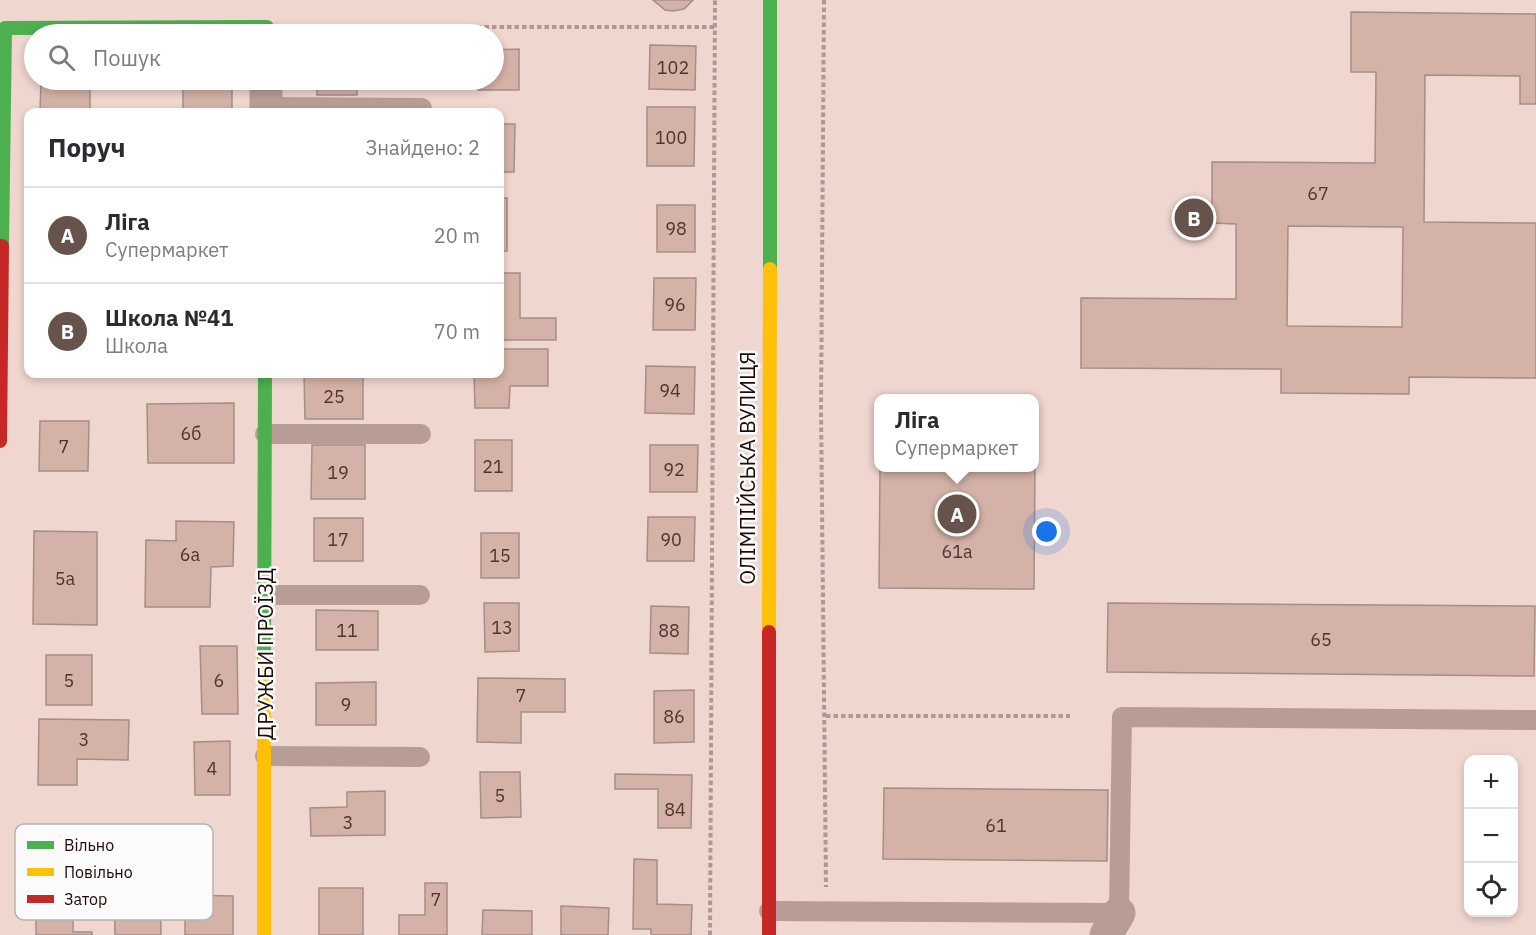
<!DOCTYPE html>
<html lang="uk">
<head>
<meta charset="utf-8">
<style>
	body { margin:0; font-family:"IBM Plex Sans",sans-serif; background:#f2f2f3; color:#2b2b33 }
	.controls { position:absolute; right:18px; bottom:18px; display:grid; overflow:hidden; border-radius:12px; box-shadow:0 3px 9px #0003 }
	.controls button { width:54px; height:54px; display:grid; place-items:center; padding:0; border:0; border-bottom:2px solid #e1e1e2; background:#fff; color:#2b2b33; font:30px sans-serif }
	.you { position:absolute; left:1047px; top:532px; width:21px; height:21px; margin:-15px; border:4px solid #fff; border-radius:50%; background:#1a73e8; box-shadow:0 0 0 9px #1a73e833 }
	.badge { display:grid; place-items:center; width:39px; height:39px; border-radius:50%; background:#67524c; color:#fff; font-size:20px; font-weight:700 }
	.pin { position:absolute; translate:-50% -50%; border:3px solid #fff; box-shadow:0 2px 6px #0006 }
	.popup { position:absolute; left:874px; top:394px; width:165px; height:78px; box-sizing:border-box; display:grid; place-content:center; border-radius:12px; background:#fff; filter:drop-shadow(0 2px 4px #0005); font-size:20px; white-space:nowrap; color:#7c7c81 }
	.popup b { font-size:22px; color:#2b2b33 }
	.popup::after { content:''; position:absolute; left:50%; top:100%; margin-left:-12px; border:12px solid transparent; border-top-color:#fff }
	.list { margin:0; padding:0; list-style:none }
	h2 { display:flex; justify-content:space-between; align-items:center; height:78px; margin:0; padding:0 24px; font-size:26px }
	h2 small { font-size:20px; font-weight:400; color:#7c7c81 }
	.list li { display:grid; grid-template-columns:39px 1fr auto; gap:18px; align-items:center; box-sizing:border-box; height:96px; padding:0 24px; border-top:2px solid #e1e1e2 }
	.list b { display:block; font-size:22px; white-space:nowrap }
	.list p { margin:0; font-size:20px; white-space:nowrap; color:#7c7c81 }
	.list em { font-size:20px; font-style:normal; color:#7c7c81 }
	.icon { flex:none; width:33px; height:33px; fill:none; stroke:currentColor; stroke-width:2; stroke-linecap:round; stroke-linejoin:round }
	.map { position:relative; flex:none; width:1536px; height:935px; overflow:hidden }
	.search { position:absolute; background:#fff; box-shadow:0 3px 9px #0003; left:24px; top:24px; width:480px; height:66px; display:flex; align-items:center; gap:15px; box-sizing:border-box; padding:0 21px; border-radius:33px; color:#7c7c81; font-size:22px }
	.panel { position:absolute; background:#fff; box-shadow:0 3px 9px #0003; left:24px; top:108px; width:480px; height:270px; border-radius:12px }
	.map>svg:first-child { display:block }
	.building { fill:#d4b2a7; stroke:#a48e88; stroke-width:1.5; fill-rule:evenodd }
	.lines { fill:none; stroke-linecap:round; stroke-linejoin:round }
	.path { stroke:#ad9892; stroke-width:4; stroke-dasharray:4.5 3; stroke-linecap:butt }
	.lane { stroke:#b79d95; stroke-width:20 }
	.street { stroke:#b79d95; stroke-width:33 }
	.fast { stroke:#4caf50; stroke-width:14 }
	.slow { stroke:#ffc107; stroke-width:14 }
	.jam { stroke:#c62828; stroke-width:14 }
	.labels { text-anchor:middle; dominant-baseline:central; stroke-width:5; stroke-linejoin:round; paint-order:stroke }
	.number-label { font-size:18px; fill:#4c352e }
	.street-label { font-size:21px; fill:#1e0b06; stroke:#fbfbfb }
	.key { fill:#fbfbfb; stroke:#b9b3b2; stroke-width:1.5 }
	.key-label { font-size:16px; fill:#1e0b06 }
</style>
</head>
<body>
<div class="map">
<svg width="1536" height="935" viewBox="0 0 1536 935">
	<rect width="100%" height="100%" fill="#efd6ce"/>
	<g class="building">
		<path d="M653,0h40l-9,9 -11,2 -8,-1z"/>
		<path d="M1351,12l185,2v90h-16v-28l-95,-1 -1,147 112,1v155l-127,-1v17l-128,-1v-24l-200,-1v-70l155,1v-75l-24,-1v-61l163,1 1,-91h-25zM1288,226l115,1 -1,100 -115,-1z"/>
		<path d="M650,45l46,1 -1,44 -46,-1z"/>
		<path d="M519,49v41h-41v-10h16v-30z"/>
		<path d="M41,80h49v32h-50z"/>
		<rect x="183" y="80" width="49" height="32"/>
		<rect x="317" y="80" width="40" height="15"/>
		<path d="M647,107h48l-1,59h-47z"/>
		<path d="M500,124h15l-1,48h-14z"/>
		<rect x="500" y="198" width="7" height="53"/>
		<rect x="657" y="205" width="38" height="47"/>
		<path d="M500,273h20v45h36v22h-56z"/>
		<path d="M654,278h42l-1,52h-42z"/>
		<path d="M500,349h48v37h-38l-1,22h-34l-1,-34h26z"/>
		<path d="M646,366l49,1 -1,47 -49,-1z"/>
		<path d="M304,374h59v45h-58z"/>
		<path d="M234,403v60h-86l-1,-59z"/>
		<path d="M40,421h49l-1,50h-49z"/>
		<rect x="475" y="440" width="37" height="51"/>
		<path d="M312,445h53v54h-54z"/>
		<path d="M650,445h48l-1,47h-47z"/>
		<path d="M880,468h155l-1,121 -155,-1z"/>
		<path d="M648,517h47l-1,44h-47z"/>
		<rect x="314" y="518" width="49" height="43"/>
		<path d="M176,521l58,1 -1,44 -22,1 -1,40h-65l1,-67 30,1z"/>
		<path d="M34,531l63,1v93l-64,-1z"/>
		<rect x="481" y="533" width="38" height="45"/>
		<path d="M484,603h35v48l-34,1z"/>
		<path d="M1108,603l427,3 -1,70 -427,-4z"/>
		<path d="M651,606l38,1 -1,47 -38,-1z"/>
		<path d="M316,610l62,1v39h-62z"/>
		<path d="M200,646h37l1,68h-36z"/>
		<rect x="46" y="655" width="46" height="50"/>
		<path d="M478,678l87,1v33h-44v31l-44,-1z"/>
		<path d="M376,682v43h-60v-42z"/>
		<path d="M694,690v52l-40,1v-52z"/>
		<path d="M39,719l90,1 -1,40 -51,-1v26h-39z"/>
		<path d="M230,741v54h-35l-1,-53z"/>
		<path d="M480,772h40l1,45 -40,1z"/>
		<path d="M615,774l77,1 -1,53h-33v-39h-43z"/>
		<path d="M884,788l224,2 -1,71 -224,-2z"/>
		<path d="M385,791v44l-74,1 -1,-28 37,-1v-15z"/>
		<path d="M634,859l23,1v44l35,1 -1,30h-40v-6h-18z"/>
		<path d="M114,877h46l1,58h-46z"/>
		<path d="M425,883h22v52h-48v-20h26z"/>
		<rect x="319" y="888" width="44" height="47"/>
		<path d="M185,895l48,1v39h-48z"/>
		<path d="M561,906l48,2 -1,27h-47z"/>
		<path d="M483,910l49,1v24h-50z"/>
		<path d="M36,914h37v18h19v3h-56z"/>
	</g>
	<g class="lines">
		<g class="path">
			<path d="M824,0l-3,408 5,479"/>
			<path d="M297,27h417"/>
			<path d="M826,716h244"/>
			<path d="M710,935l5,-935"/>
		</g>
		<g class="lane">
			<path d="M266,107l156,1"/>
			<path d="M265,434h156"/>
			<path d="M265,595h155"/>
			<path d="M265,756l155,1"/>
			<path d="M769,911l350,2 3,-196 414,3"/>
		</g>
		<g class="street">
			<path d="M266,112v-32"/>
			<path d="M1106,935l13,-22"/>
		</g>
		<g class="fast">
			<path d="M2,246l3,-218 262,-1 -1,7"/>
			<path d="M770,269v-269"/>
			<path d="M264,661l1,-287"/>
		</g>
		<g class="slow">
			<path d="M769,632l1,-363"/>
			<path d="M264,935v-274"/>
		</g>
		<g class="jam">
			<path d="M0,441l2,-195"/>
			<path d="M769,935v-303"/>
		</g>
	</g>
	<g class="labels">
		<g class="number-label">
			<text x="673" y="67">102</text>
			<text x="671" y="137">100</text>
			<text x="1318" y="193">67</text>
			<text x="676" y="228">98</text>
			<text x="675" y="304">96</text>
			<text x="670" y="390">94</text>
			<text x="334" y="396">25</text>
			<text x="191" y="433">6б</text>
			<text x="64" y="446">7</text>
			<text x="493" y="466">21</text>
			<text x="674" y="469">92</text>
			<text x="338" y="472">19</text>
			<text x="338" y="539">17</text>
			<text x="671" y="539">90</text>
			<text x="957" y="551">61а</text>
			<text x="190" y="554">6а</text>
			<text x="500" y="555">15</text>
			<text x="65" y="578">5а</text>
			<text x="502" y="627">13</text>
			<text x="347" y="630">11</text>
			<text x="669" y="630">88</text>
			<text x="1321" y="639">65</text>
			<text x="69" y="680">5</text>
			<text x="219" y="680">6</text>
			<text x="521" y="695">7</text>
			<text x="346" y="704">9</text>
			<text x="674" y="716">86</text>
			<text x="84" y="739">3</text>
			<text x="212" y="768">4</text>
			<text x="500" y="795">5</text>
			<text x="675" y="809">84</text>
			<text x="348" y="822">3</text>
			<text x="996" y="825">61</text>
			<text x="436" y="899">7</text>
		</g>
		<g class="street-label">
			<text transform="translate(747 468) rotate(-90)">ОЛІМПІЙСЬКА ВУЛИЦЯ</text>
			<text transform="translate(265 654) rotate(-90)">ДРУЖБИ ПРОЇЗД</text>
		</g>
	</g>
	<rect x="15" y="824" width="198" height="96" rx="9" class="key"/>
	<rect x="27" y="841" width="27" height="8" fill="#4caf50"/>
	<rect x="27" y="868" width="27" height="8" fill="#ffc107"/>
	<rect x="27" y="895" width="27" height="8" fill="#c62828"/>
	<g class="key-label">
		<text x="64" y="851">Вільно</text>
		<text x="64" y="878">Повільно</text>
		<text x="64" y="905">Затор</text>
	</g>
</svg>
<div class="controls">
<button>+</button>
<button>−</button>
<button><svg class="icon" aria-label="locate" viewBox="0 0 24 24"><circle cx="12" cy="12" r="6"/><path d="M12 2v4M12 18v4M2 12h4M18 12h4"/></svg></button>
</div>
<div class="you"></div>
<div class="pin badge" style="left:957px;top:514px">A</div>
<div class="popup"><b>Ліга</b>Супермаркет</div>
<div class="pin badge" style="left:1194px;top:218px">B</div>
<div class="search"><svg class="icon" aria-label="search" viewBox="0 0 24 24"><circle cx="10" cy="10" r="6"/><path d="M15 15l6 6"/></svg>Пошук</div>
<section class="panel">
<h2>Поруч<small>Знайдено: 2</small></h2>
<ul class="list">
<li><span class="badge">A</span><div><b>Ліга</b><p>Супермаркет</p></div><em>20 m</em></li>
<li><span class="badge">B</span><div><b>Школа №41</b><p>Школа</p></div><em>70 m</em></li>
</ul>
</section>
</div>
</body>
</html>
